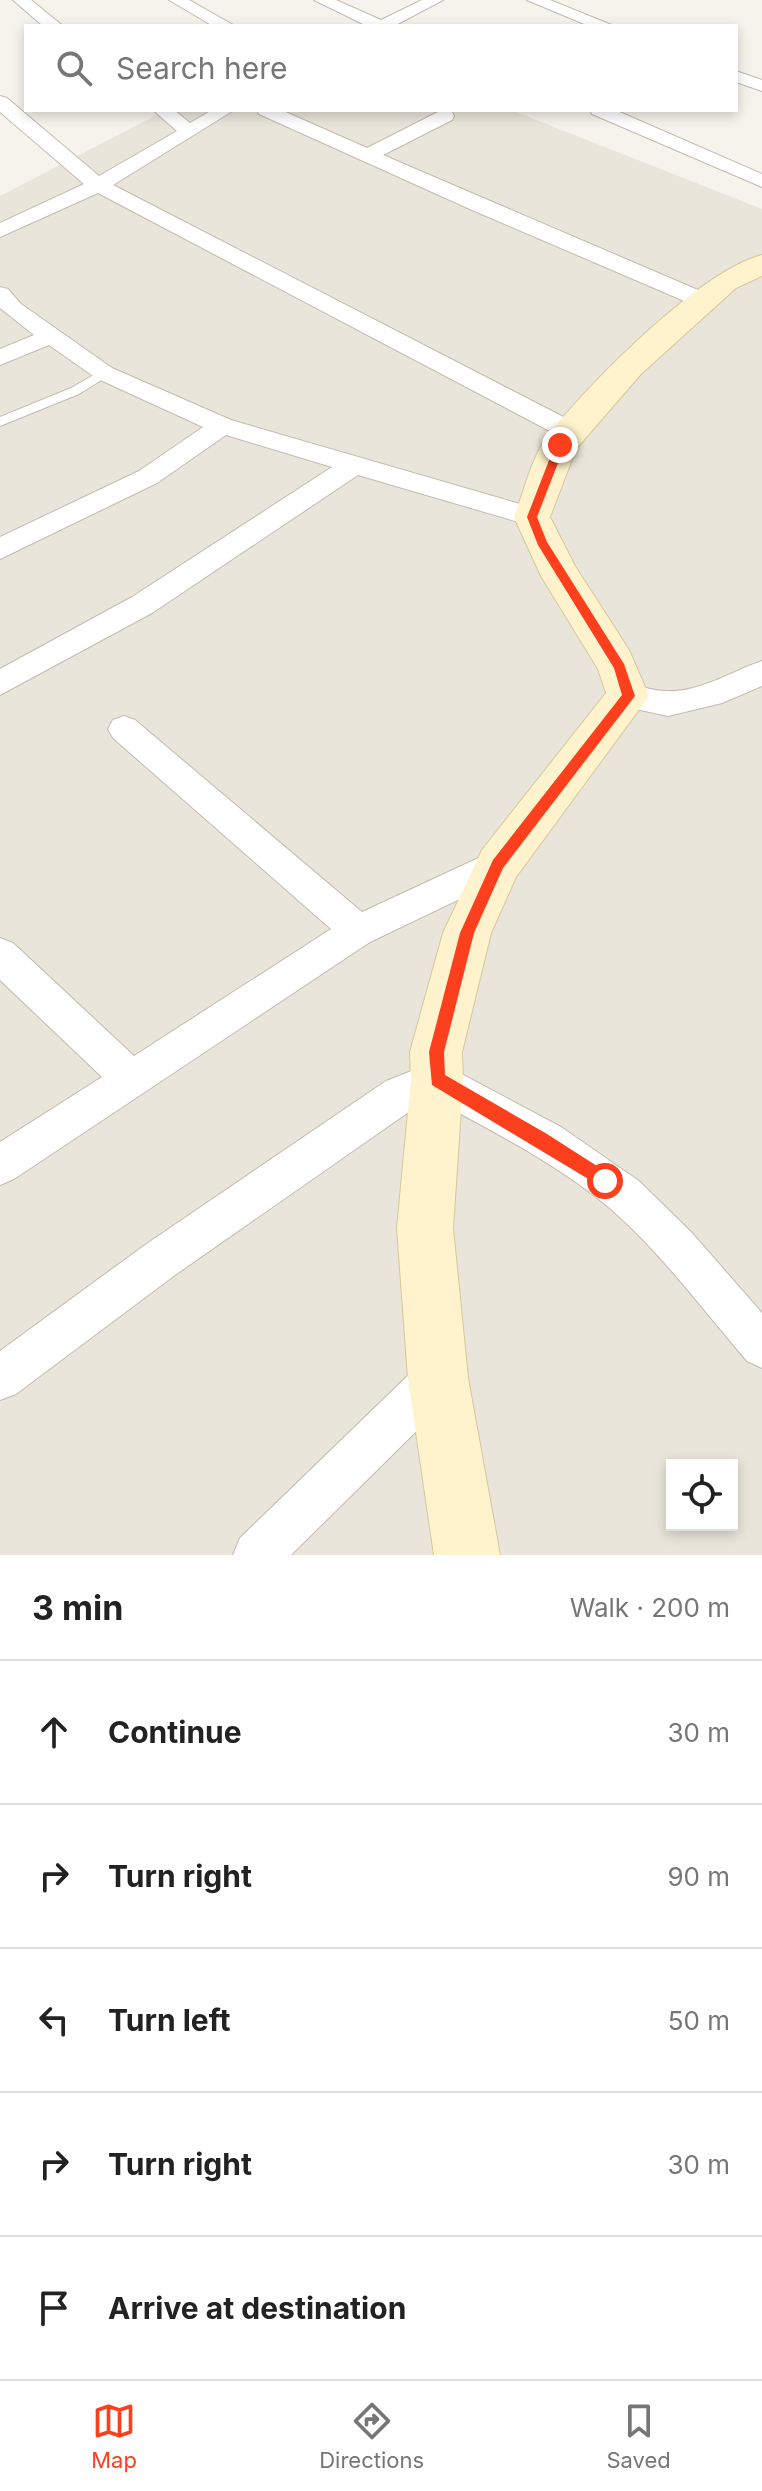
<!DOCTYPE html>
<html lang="en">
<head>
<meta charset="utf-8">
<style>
	body { margin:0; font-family:Inter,sans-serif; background:#f6f6f6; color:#222 }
	.controls { position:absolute; right:24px; bottom:24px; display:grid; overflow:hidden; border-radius:0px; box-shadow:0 4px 12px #0003 }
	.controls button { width:72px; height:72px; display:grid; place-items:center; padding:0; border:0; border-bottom:2px solid #e0e0e0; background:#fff; color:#222; font:40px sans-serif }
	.stop { position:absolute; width:24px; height:24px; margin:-18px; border:6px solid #fc3f1d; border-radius:50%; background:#fff }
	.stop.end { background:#fc3f1d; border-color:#fff; box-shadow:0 2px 8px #0008 }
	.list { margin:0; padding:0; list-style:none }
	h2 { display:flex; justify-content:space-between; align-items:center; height:104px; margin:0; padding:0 32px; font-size:34px }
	h2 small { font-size:26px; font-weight:400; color:#767676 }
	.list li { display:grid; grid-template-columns:52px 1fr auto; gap:24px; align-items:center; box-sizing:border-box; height:144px; padding:0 32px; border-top:2px solid #e0e0e0 }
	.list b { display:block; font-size:30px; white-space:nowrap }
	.list em { font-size:26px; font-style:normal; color:#767676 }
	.icon { flex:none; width:44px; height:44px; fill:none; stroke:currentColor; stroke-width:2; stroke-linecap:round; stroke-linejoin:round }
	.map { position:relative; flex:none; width:762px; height:1555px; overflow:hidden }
	.search { position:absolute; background:#fff; box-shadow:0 4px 12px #0003; left:24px; right:24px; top:24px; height:88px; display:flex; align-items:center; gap:20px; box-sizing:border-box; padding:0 28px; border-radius:0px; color:#767676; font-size:30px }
	.sheet { height:824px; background:#fff }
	nav { display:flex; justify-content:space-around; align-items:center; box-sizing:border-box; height:112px; border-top:2px solid #e0e0e0; background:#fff; font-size:22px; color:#767676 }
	nav a { display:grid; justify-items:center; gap:4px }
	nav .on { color:#fc3f1d }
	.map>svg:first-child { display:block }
	.residential { fill:#eae5da; fill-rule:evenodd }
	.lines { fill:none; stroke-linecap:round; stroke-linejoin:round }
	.lane-casing { stroke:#c2bbae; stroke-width:2 }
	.street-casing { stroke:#c2bbae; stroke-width:2 }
	.secondary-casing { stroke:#d6c79b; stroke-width:2 }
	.lane { fill:#fff; fill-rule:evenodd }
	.street { fill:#fff; fill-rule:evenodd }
	.secondary { fill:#fff3cd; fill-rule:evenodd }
	.route { fill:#fc3f1d }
</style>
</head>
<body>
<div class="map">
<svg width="762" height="1555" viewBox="0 0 762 1555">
	<rect width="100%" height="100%" fill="#f6f3ec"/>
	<path class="residential" d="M166,110h345l251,99v1346h-762v-1359zM672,1465h60v60h-60z"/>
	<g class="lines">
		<g class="lane-casing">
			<path id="lane" d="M104,369l4,1v6l-29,18 -79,32v-9l71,-29z"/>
		</g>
		<g class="street-casing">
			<g id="street">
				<path d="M13,0h18l32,26h-20z"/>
				<path d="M169,0h20l46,26h-22z"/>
				<path d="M314,0h22l45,20 41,-20h21l-49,26h-27z"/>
				<path d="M527,0h23l64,26h-25z"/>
				<path d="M736,71l26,9v11l-26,-9z"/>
				<path d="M0,96l7,2 92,78 78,-45 -24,-21h21l16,13 22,-13h22l-121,75 468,241 4,6 -4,6 -9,2 -9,-2 -465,-245 -98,44v-14l84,-39 -84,-72z"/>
				<path d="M257,110h24l86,38 71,-36h14l2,4 -2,4 -69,35 329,141 3,5 -3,5h-16l-224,-96 -213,-96z"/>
				<path d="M590,110h25l147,64v13l-170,-73z"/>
				<path d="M0,287l8,2 13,15 91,64 119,52 310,90 4,7 -4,7 -9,2 -174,-51 -206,138 -152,82v-26l132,-72 200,-130 -106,-32 -69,48 -157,76v-22l139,-66 64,-44 -107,-49 -47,-33 -49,20v-16l34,-14 -34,-27z"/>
				<path d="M762,661v25l-40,17 -54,13 -51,-11 -4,-9 4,-9c18,-5 32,4 49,4 33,2 66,-20 96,-30z"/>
				<path d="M124,716l11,4 227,192 136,-63 12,4 5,11 -5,11 -140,67 -356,237 -14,6v-43l102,-65 -102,-97v-42l13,5 121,113 197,-127 -218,-191 -5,-9 5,-9z"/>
				<path d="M437,1061l124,66 78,54 53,52 70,80v55l-15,-7c-44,-51 -84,-106 -135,-151 -53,-45 -116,-77 -177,-110l-22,9 -238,166 -159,119 -16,6v-49l145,-106 241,-164z"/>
				<path d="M438,1356l16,6 6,16 -6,16 -163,161h-58l7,-17 182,-176z"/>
			</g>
		</g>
		<g class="secondary-casing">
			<path id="secondary" d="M762,255v21l-26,12 -95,86 -65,75 -26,68 25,49 54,84 20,46 -133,181 -25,56 -29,119 1,28 -10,148 15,150 32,177h-66l-26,-177 -11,-150 14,-148 -1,-28 33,-119 39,-83 124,-157 -8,-24 -57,-93 -27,-59c10,-25 17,-58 33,-80 39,-51 154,-167 215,-182z"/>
		</g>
		<use href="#lane" class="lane"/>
		<use href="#street" class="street"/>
		<use href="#secondary" class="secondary"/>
	</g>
	<path class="route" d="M560,442l5,3 -28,72 10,25 77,122 11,32 -132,172 -29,65 -30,119 1,23 102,59 64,41 3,6 -9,8 -173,-104 -3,-33 31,-119 33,-73 129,-165 -8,-27 -76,-123 -11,-28 28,-72z"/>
</svg>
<div class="controls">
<button><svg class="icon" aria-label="locate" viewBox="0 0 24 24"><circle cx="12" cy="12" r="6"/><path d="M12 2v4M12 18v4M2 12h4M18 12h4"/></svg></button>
</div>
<div class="stop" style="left:605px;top:1181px"></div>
<div class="stop end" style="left:560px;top:445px"></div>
<div class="search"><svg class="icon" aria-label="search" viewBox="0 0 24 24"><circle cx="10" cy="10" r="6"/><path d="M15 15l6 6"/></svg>Search here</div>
</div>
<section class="sheet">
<h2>3 min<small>Walk · 200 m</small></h2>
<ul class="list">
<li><svg class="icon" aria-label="ahead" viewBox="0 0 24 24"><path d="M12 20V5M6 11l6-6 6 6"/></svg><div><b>Continue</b></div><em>30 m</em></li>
<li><svg class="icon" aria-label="right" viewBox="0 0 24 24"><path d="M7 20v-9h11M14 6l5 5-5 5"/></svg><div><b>Turn right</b></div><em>90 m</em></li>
<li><svg class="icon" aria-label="left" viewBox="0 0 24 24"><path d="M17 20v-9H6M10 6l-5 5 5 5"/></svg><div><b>Turn left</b></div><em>50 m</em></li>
<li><svg class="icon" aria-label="right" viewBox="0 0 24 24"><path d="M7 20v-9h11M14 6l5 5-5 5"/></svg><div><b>Turn right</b></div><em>30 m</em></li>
<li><svg class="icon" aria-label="arrive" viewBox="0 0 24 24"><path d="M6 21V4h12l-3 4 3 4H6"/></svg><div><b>Arrive at destination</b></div></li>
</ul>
</section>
<nav>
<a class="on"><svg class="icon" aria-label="map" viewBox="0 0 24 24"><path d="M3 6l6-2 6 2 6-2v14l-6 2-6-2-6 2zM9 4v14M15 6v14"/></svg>Map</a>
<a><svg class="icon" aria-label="directions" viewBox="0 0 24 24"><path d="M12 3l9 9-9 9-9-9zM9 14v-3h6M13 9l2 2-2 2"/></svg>Directions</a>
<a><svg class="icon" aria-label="saved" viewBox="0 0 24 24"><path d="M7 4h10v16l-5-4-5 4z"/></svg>Saved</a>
</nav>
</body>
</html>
